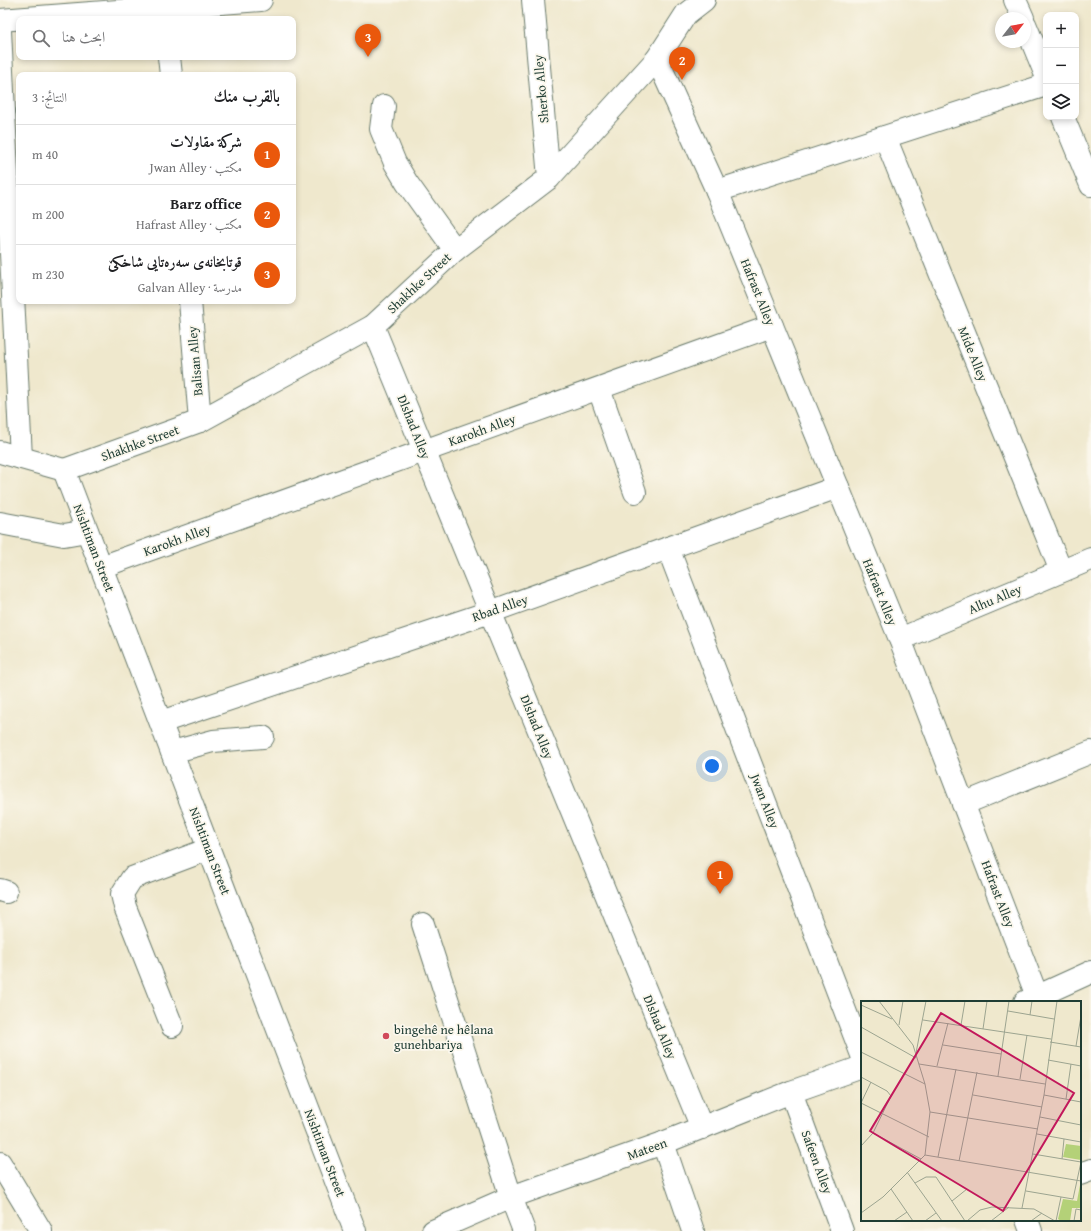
<!DOCTYPE html>
<html lang="ar">
<head>
<meta charset="utf-8">
<style>
	body { margin:0; font-family:"Gentium Book Plus",Amiri,serif; background:#f2f2f2; color:#202124; direction:rtl }
	.controls { position:absolute; right:12px; top:12px; display:grid; overflow:hidden; border-radius:8px; box-shadow:0 2px 6px #0003 }
	.controls button { width:36px; height:36px; display:grid; place-items:center; padding:0; border:0; border-bottom:1px solid #e0e0e0; background:#fff; color:#202124; font:20px sans-serif }
	.compass { position:absolute; left:995px; top:12px; width:36px; height:36px; border-radius:50%; background:#fff; box-shadow:0 2px 6px #0003; rotate:59deg }
	.you { position:absolute; left:712px; top:766px; width:14px; height:14px; margin:-10px; border:3px solid #fff; border-radius:50%; background:#1a73e8; box-shadow:0 0 0 6px #1a73e833 }
	.badge { display:grid; place-items:center; width:26px; height:26px; border-radius:50%; background:#ea580c; color:#fff; font-size:13px; font-weight:700 }
	.pin { position:absolute; translate:-50% -33px; filter:drop-shadow(0 1px 2px #0008) }
	.pin::after { content:''; position:absolute; top:21px; width:14px; height:12px; background:inherit; clip-path:polygon(0 0,100% 0,50% 100%) }
	.list { margin:0; padding:0; list-style:none }
	h2 { display:flex; justify-content:space-between; align-items:center; height:52px; margin:0; padding:0 16px; font-size:17px }
	h2 small { font-size:13px; font-weight:400; color:#757577 }
	.list li { display:grid; grid-template-columns:26px 1fr auto; gap:12px; align-items:center; box-sizing:border-box; height:60px; padding:0 16px; border-top:1px solid #e0e0e0 }
	.list b { display:block; font-size:15px; white-space:nowrap }
	.list p { margin:0; font-size:13px; white-space:nowrap; color:#757577 }
	.list em { font-size:13px; font-style:normal; color:#757577 }
	.icon { flex:none; width:22px; height:22px; fill:none; stroke:currentColor; stroke-width:2; stroke-linecap:round; stroke-linejoin:round }
	.map { position:relative; flex:none; width:1091px; height:1231px; overflow:hidden; direction:ltr }
	.search { position:absolute; background:#fff; box-shadow:0 2px 6px #0003; left:16px; top:16px; width:280px; height:44px; display:flex; align-items:center; gap:10px; box-sizing:border-box; padding:0 14px; border-radius:8px; color:#757577; font-size:15px }
	.panel { position:absolute; background:#fff; box-shadow:0 2px 6px #0003; left:16px; top:72px; width:280px; height:232px; border-radius:8px; direction:rtl }
	.map>svg:first-child { display:block }
	.lines { fill:none; stroke-linecap:round; stroke-linejoin:round }
	.minor-casing { stroke:#68796a; stroke-width:24 }
	.minor { stroke:#fff; stroke-width:22 }
	.poi-dot { fill:#d1495b; stroke:#fbf7ec; stroke-width:1.5 }
	.labels { text-anchor:middle; dominant-baseline:central; stroke-width:3.5; stroke-linejoin:round; paint-order:stroke }
	.street-label { font-size:13px; fill:#1f3d34; stroke:#fbf7ec }
	.poi-label { font-size:13px; fill:#1f3d34; stroke:#fbf7ec; text-anchor:start }
	.inset-road { fill:none; stroke:#9ca490; stroke-width:1 }
	.view { fill:#c2185b; fill-opacity:0.15; stroke:#c2185b; stroke-width:2 }
	.inset-edge { fill:none; stroke:#1f3d34; stroke-width:2 }
</style>
</head>
<body>
<div class="map">
<svg width="1091" height="1231" viewBox="0 0 1091 1231">
	<rect width="100%" height="100%" fill="#fbf7ec"/>
	<filter id="ink" filterUnits="userSpaceOnUse"><feTurbulence type="fractalNoise" baseFrequency=".025" numOctaves="2"/><feDisplacementMap in="SourceGraphic" scale="8" xChannelSelector="R" yChannelSelector="G"/><feConvolveMatrix kernelMatrix="1 2 1 2 8 2 1 2 1" color-interpolation-filters="sRGB"/></filter>
	<filter id="wash" filterUnits="userSpaceOnUse"><feTurbulence type="fractalNoise" baseFrequency=".012" numOctaves="4" result="noise"/><feDisplacementMap in="SourceGraphic" scale="16" xChannelSelector="R" yChannelSelector="G"/><feGaussianBlur stdDeviation="0.9" result="paint"/><feColorMatrix in="noise" values="0 0 0 0 0 0 0 0 0 0 0 0 0 0 0 0 0 1.4 0 .05"/><feComposite in="paint" operator="in"/></filter>
	<g filter="url(#wash)">
		<rect width="100%" height="100%" fill="#efe8cd"/>
	</g>
	<g filter="url(#ink)">
		<g class="lines">
			<g class="minor-casing">
				<g id="minor">
					<path d="M533,0l16,178"/>
					<path d="M1015,0l8,18"/>
					<path d="M0,20l261,-20"/>
					<path d="M1025,24l21,51"/>
					<path d="M0,30l21,428"/>
					<path d="M169,57l2,18"/>
					<path d="M657,59l60,132 183,448 137,357"/>
					<path d="M384,106l-3,23 14,34 12,20 48,67"/>
					<path d="M1063,117l28,68"/>
					<path d="M885,137l176,434"/>
					<path d="M717,191l329,-106"/>
					<path d="M190,301l10,120"/>
					<path d="M373,326l329,802"/>
					<path d="M599,389l36,103"/>
					<path d="M0,452l64,18"/>
					<path d="M64,470l291,761"/>
					<path d="M64,470l136,-49 173,-95 82,-76 94,-72 108,-119 29,-45 18,-14"/>
					<path d="M0,523l64,12 23,-4"/>
					<path d="M668,548l194,507"/>
					<path d="M101,567l671,-241"/>
					<path d="M900,639l191,-80"/>
					<path d="M161,722l329,-110 348,-125"/>
					<path d="M172,752l41,-11 50,-4"/>
					<path d="M963,804l128,-52"/>
					<path d="M0,890l6,2"/>
					<path d="M423,924l88,273 13,34"/>
					<path d="M1025,1002l66,-30"/>
					<path d="M172,1026l-47,-119 -3,-13 10,-16 77,-29"/>
					<path d="M791,1092l51,139"/>
					<path d="M663,1143l30,88"/>
					<path d="M0,1163l41,68"/>
					<path d="M1080,1174l11,-4"/>
					<path d="M1027,1220l4,11"/>
					<path d="M433,1231l78,-34 152,-54 128,-51 71,-25"/>
				</g>
			</g>
			<use href="#minor" class="minor"/>
		</g>
	</g>
	<circle class="poi-dot" cx="386" cy="1036" r="4"/>
	<g class="labels">
		<g class="street-label">
			<text transform="translate(541 89) rotate(-95)">Sherko Alley</text>
			<text transform="translate(419 283) rotate(-43)">Shakhke Street</text>
			<text transform="translate(758 292) rotate(68)">Hafrast Alley</text>
			<text transform="translate(973 354) rotate(68)">Mide Alley</text>
			<text transform="translate(195 361) rotate(-95)">Balisan Alley</text>
			<text transform="translate(414 427) rotate(68)">Dlshad Alley</text>
			<text transform="translate(482 430) rotate(-20)">Karokh Alley</text>
			<text transform="translate(140 443) rotate(-20)">Shakhke Street</text>
			<text transform="translate(177 540) rotate(-20)">Karokh Alley</text>
			<text transform="translate(94 548) rotate(69)">Nishtiman Street</text>
			<text transform="translate(880 592) rotate(68)">Hafrast Alley</text>
			<text transform="translate(995 599) rotate(-23)">Alhu Alley</text>
			<text transform="translate(500 608) rotate(-19)">Rbad Alley</text>
			<text transform="translate(537 727) rotate(68)">Dlshad Alley</text>
			<text transform="translate(765 801) rotate(69)">Jwan Alley</text>
			<text transform="translate(210 851) rotate(69)">Nishtiman Street</text>
			<text transform="translate(998 894) rotate(69)">Hafrast Alley</text>
			<text transform="translate(660 1027) rotate(68)">Dlshad Alley</text>
			<text transform="translate(647 1149) rotate(-20)">Mateen</text>
			<text transform="translate(325 1153) rotate(69)">Nishtiman Street</text>
			<text transform="translate(817 1162) rotate(70)">Safeen Alley</text>
		</g>
		<g class="poi-label">
			<text x="394" y="1029">bingehê ne hêlana<tspan x="394" dy="15">gunehbariya</tspan></text>
		</g>
	</g>
	<g transform="translate(861 1001)">
		<rect width="220" height="220" fill="#efe8cd"/>
		<path d="M205,143l15,2v14l-18,-3zM219,184l1,23h-9l-2,13h-9l-3,-2 5,-20 14,2z" fill="#b4d178"/>
		<path class="inset-road" d="M18,0l34,44 12,39 5,28 -5,43M0,4l31,14M147,10l46,8M169,14l2,-14M62,19l128,19M38,24l4,-24M100,24l4,-24M0,26l55,31M122,28l4,-28M189,41l31,5M82,44l58,9M215,45l5,-30M0,51l64,32M55,52l10,-52M187,59l33,6M58,63l126,20M76,65l11,-43M137,75l11,-75M0,76l26,14 4,5 -18,37 -12,13M159,78l7,-44M112,94l69,12M183,94l37,7M205,98l5,-35M0,102l68,34M0,102l10,-21M69,111l108,17M179,116l41,8M12,132l48,26M176,133l44,8M172,153l48,8M64,154l156,26M77,156l18,-88M201,158l2,-20M98,160l18,-89M46,171l35,49M54,182l11,-6h10l29,44M30,188l22,32M165,190l47,8 8,-37M91,200l15,-12M161,207l22,-113 13,-94M0,212l22,-16 42,-42M33,220l13,-9M64,220l11,-8M106,220l13,-11 12,-3 42,2 21,12M130,220l18,-14M170,220l11,-8M195,220l5,-24M213,220l2,-12 5,1"/>
		<path class="view" d="M80,12l133,80 -71,118 -133,-80z"/>
		<rect width="220" height="220" class="inset-edge"/>
	</g>
</svg>
<div class="controls">
<button>+</button>
<button>−</button>
<button><svg class="icon" aria-label="layers" viewBox="0 0 24 24"><path d="M12 4l9 5-9 5-9-5zM3 14l9 5 9-5"/></svg></button>
</div>
<svg class="compass" viewBox="-18 -18 36 36"><path d="M0-13l5 13h-10z" fill="#e53935"/><path d="M0 13l5-13h-10z" fill="#757577"/></svg>
<div class="you"></div>
<div class="pin badge" style="left:720px;top:894px">1</div>
<div class="pin badge" style="left:682px;top:80px">2</div>
<div class="pin badge" style="left:368px;top:57px">3</div>
<div class="search"><svg class="icon" aria-label="search" viewBox="0 0 24 24"><circle cx="10" cy="10" r="6"/><path d="M15 15l6 6"/></svg>ابحث هنا</div>
<section class="panel">
<h2>بالقرب منك<small>النتائج: 3</small></h2>
<ul class="list">
<li><span class="badge">1</span><div><b>شركة مقاولات</b><p>مكتب · Jwan Alley</p></div><em>40 m</em></li>
<li><span class="badge">2</span><div><b>Barz office</b><p>مكتب · Hafrast Alley</p></div><em>200 m</em></li>
<li><span class="badge">3</span><div><b>قوتابخانەی سەرەتایی شاخکێ</b><p>مدرسة · Galvan Alley</p></div><em>230 m</em></li>
</ul>
</section>
</div>
</body>
</html>
